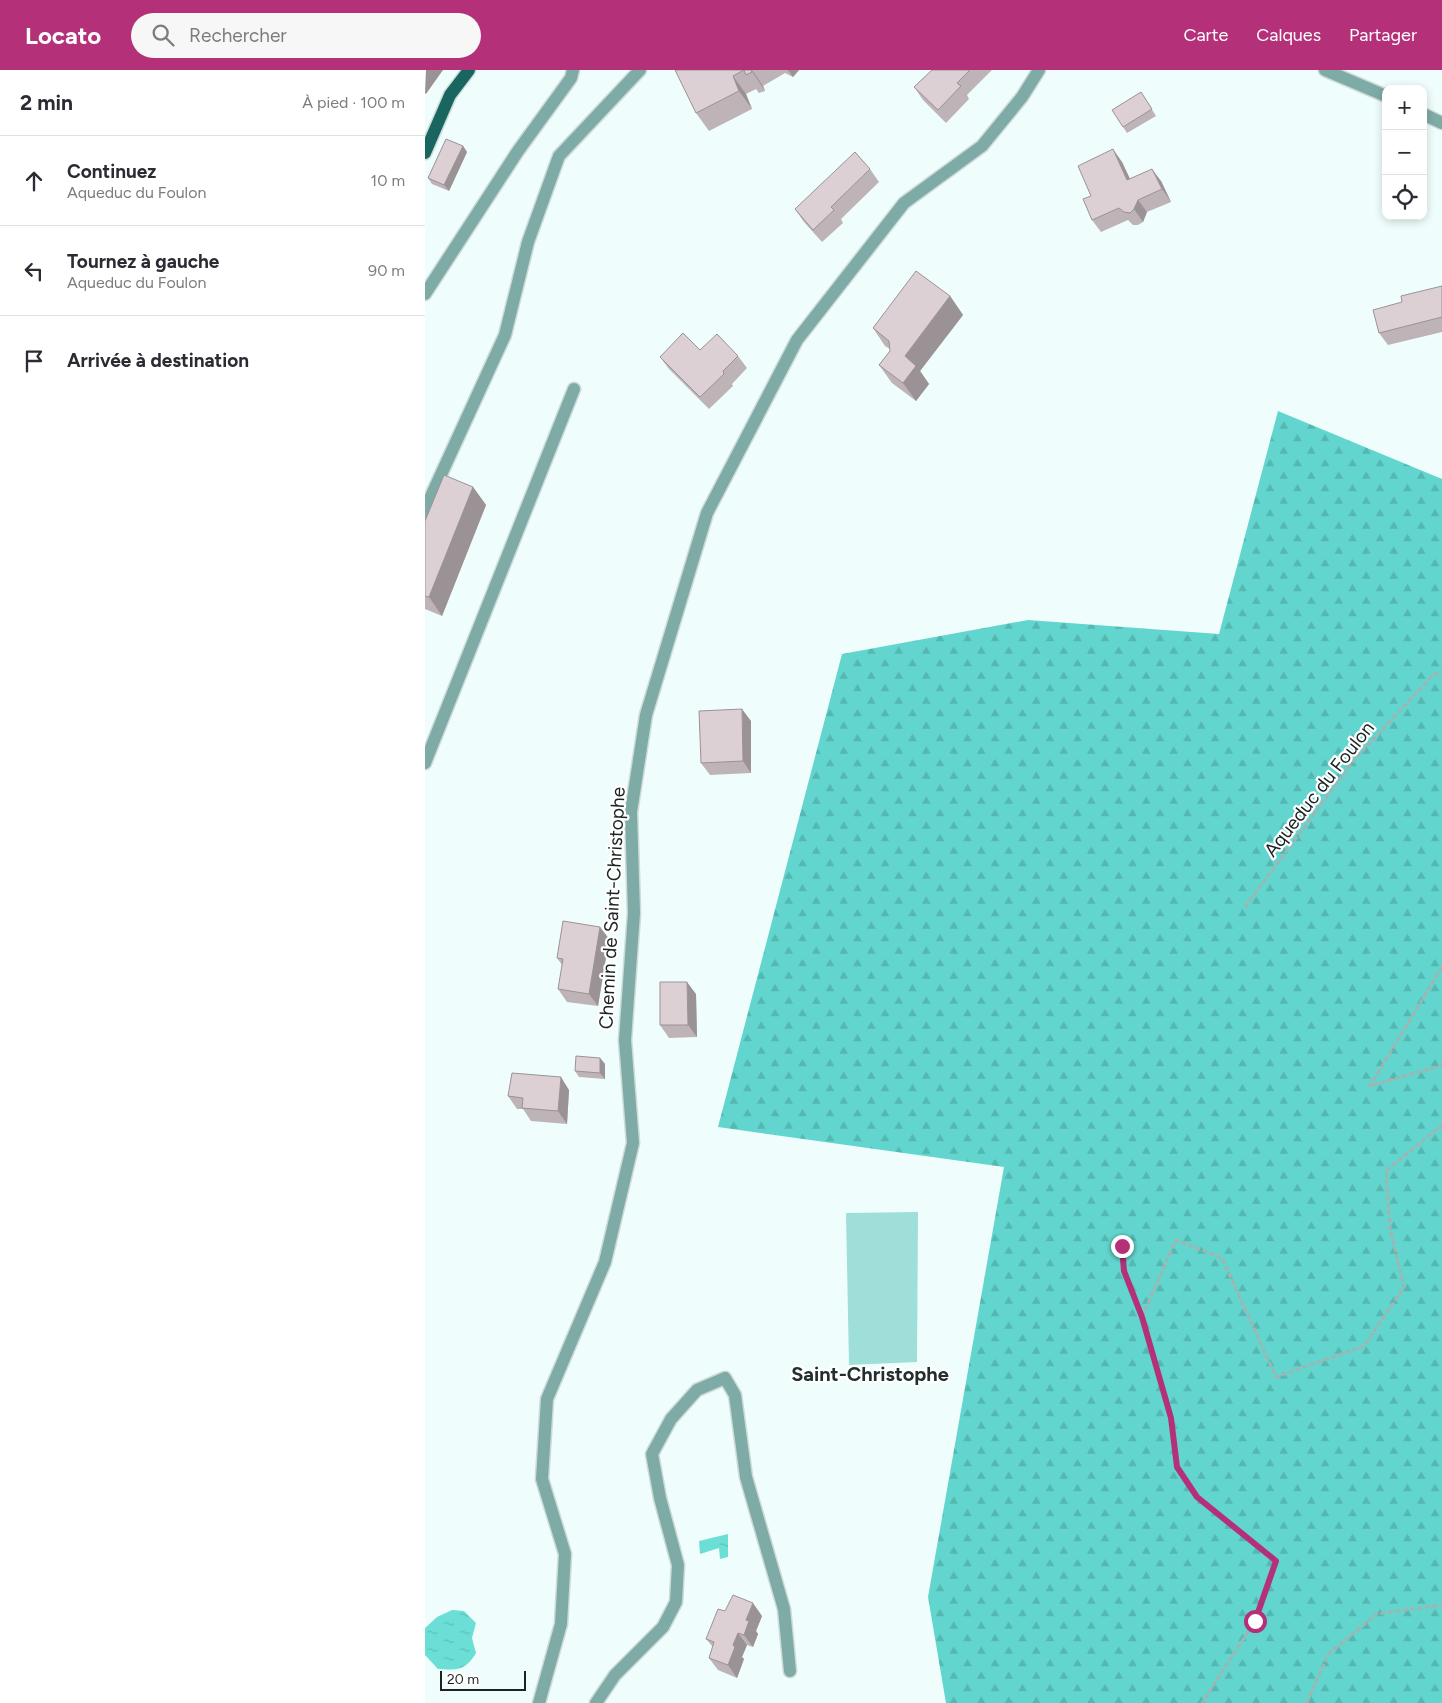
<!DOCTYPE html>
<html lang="fr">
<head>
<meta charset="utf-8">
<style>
	body { margin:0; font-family:Figtree,sans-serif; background:#f7f7f7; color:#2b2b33 }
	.controls { position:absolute; right:15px; top:15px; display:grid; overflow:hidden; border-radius:10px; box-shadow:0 2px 8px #0003 }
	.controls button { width:45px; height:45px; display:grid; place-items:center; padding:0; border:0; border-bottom:1px solid #e1e1e2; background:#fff; color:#2b2b33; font:25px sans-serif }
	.scale { position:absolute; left:15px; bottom:12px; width:86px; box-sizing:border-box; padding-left:5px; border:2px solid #1d2322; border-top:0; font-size:14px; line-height:18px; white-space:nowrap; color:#1d2322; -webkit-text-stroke:4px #fff; paint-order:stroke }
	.stop { position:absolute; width:15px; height:15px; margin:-11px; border:4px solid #b43179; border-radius:50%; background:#fff }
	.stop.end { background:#b43179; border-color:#fff; box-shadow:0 1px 5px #0008 }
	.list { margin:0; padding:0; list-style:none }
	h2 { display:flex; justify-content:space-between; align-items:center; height:65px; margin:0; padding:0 20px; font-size:21px }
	h2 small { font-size:16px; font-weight:400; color:#7c7c81 }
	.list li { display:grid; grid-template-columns:32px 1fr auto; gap:15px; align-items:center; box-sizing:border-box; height:90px; padding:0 20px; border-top:1px solid #e1e1e2 }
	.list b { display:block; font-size:19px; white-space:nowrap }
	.list p { margin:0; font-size:16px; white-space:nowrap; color:#7c7c81 }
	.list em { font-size:16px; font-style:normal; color:#7c7c81 }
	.icon { flex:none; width:28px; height:28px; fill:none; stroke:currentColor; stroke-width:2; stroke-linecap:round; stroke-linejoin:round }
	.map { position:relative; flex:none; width:1017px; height:1633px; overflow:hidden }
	header { display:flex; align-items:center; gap:30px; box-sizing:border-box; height:70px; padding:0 25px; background:#b43179; color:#fff }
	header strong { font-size:24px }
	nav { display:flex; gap:28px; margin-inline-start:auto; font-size:18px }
	.search { width:350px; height:45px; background:#f7f7f7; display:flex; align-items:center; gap:12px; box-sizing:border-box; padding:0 18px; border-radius:28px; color:#7c7c81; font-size:19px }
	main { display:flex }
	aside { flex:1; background:#fff }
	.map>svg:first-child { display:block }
	.forest { fill:url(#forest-firs) }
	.park { fill:#9edfd9 }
	.water { fill:url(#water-ripples) }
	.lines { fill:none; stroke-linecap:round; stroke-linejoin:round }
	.minor-casing { stroke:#cddbd9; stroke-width:15 }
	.major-casing { stroke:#cddbd9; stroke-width:15 }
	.path { stroke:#a6b2b0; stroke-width:3; stroke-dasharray:5 2.5; stroke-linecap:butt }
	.minor { stroke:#7faba7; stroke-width:12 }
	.major { stroke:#196661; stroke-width:12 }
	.wall { fill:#beb3b7 }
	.shaded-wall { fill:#9b9295 }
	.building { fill:#ddd0d5; stroke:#9b9295 }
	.route { stroke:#b43179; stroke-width:6 }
	.labels { text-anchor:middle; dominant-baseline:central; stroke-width:4.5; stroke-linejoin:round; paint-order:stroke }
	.street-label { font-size:19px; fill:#1d2322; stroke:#fff }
	.neighbourhood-label { font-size:20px; font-weight:bold; fill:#232f2e; stroke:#fff }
</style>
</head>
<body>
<header>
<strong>Locato</strong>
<div class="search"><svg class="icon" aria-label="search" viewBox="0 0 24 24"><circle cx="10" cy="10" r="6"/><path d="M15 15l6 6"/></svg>Rechercher</div>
<nav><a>Carte</a><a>Calques</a><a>Partager</a></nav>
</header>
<main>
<aside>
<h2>2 min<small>À pied · 100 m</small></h2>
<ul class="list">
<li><svg class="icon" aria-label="ahead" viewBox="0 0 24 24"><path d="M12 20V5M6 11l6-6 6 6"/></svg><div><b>Continuez</b><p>Aqueduc du Foulon</p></div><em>10 m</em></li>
<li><svg class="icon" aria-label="left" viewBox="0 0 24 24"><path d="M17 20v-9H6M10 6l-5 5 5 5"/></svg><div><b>Tournez à gauche</b><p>Aqueduc du Foulon</p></div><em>90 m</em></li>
<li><svg class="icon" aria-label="arrive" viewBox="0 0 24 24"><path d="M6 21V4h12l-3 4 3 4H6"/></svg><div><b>Arrivée à destination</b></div></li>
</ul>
</aside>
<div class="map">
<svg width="1017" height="1633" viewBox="0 0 1017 1633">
	<defs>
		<pattern id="forest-firs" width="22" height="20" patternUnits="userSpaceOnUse" patternTransform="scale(1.25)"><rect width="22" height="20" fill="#62d6ce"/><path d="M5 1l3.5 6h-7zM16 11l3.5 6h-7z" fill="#55b7b1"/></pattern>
		<pattern id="water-ripples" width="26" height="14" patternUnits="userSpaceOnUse" patternTransform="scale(1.25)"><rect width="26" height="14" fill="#6bdfd6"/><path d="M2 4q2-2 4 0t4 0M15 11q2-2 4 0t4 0" fill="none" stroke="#5cbfb7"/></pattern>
	</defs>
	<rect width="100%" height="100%" fill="#effefc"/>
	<path class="forest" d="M853,341l164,68v1224h-496l-18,-106 76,-430 -286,-40 124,-473 186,-34 191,14z"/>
	<path class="park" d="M493,1142l-1,150 -68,3 -3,-152z"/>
	<g class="water">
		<path d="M303,1464v23l-8,2 -1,-11 -19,6 -1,-13z"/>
		<path d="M27,1540l12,1 12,12 -4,15 4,15c-11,18 -18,17 -38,16l-13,-14v-27l12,-11z"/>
	</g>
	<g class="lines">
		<g class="minor-casing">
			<g id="minor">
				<path d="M900,0l61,26"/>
				<path d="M998,44l19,9"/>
				<path d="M0,224l93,-143 53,-73 2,-8"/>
				<path d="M0,453l2,-18 78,-170 23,-93 31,-86 81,-86"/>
				<path d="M0,693l149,-374"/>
				<path d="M114,1633l22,-79 4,-70 -23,-75 5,-80 58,-137 28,-119 -8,-103 9,-127 -3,-101 15,-97 61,-202 90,-173 107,-137 78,-57 40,-49 17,-27"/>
				<path d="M171,1633l19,-28 48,-48 13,-25 2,-37 -18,-67 -8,-44 19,-35 26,-29 28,-12 10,17 11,82 38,132 6,62"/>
			</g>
		</g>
		<g class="major-casing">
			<path id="major" d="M0,83l25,-58 19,-25"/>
		</g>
		<g class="path">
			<path d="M820,837l110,-148 78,-84 9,-3"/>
			<path d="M1017,897l-72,119 72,-21"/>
			<path d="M697,1176l2,25 18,46 29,101 6,49 20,30 79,64 -21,60 -53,82"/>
			<path d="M717,1247l34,-77 46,18 54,119 88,-31 40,-59 -14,-59 -4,-57 56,-46"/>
			<path d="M882,1633l21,-49 49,-40 65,-9"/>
		</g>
		<use href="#minor" class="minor"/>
		<use href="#major" class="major"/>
	</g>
	<g class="wall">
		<path d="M250,0h124l-6,7 -8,-4 -22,13 2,5 -6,2 -3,-4 -10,5 6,15 -43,22 -13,-18z"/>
		<path d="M507,0h60l-25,25 2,4 -23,24 -23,-23 -9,-13z"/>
		<path d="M716,22l15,24 -29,17 -4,-6z"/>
		<path d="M38,76l4,6 -18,39 -17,-7 -4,-6z"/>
		<path d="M697,92l8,17 31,2 10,21 -24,10 -4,10 -5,3h-5l-5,-5 -27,12 -9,-12 -1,-24z"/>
		<path d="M445,99l9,13 -38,37 2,4 -21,19 -18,-20 -9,-13z"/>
		<path d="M1017,216v46l-54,13 -9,-12 23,-31z"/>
		<path d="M525,226l13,19 -43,56 9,13 -13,17 -24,-18 -13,-18 11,-14v-2l-5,-3 -12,-18z"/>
		<path d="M275,280l38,6 9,12 -15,16 1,2 -24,23 -40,-40 -9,-12z"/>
		<path d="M48,417l13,18 -44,111 -17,-7v-88z"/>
		<path d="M326,651v52l-41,2 -9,-12z"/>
		<path d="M175,857l9,12 -11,67 -31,-4 -9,-13 4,-24 -5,-7z"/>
		<path d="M271,924l1,43 -28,1 -9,-13z"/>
		<path d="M175,988l5,6v15l-26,-2 -4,-6z"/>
		<path d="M144,1020l-2,34 -36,-3 -8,-12h-6l-9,-13z"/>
		<path d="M300,1541l37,5 -6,15 2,3 -5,13 -6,-2 -5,12 2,2 -7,19 -19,-8 -9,-12 4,-11 -7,-8z"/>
	</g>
	<g class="shaded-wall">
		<path d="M1,0h17l-17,24 -1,-1z"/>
		<path d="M326,0h1l11,16 2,5z"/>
		<path d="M363,0h11l-6,7z"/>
		<path d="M308,6l13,18 6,15 -13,-18z"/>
		<path d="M38,76l4,6 -18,39 -5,-6z"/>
		<path d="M688,79l9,13 14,30 -9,-12z"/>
		<path d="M727,99l9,12 10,21 -9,-13z"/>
		<path d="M713,130l9,12 -4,10 -9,-13z"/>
		<path d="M525,226l13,19 -43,56 9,13 -13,17 -13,-18 2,-27z"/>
		<path d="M48,417l13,18 -44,111 -13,-19z"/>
		<path d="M317,639l9,12v52l-8,-12z"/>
		<path d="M175,857l9,12 -11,67 -9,-12z"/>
		<path d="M262,912l9,12 1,43 -9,-12z"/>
		<path d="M175,988l5,6v15l-5,-6z"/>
		<path d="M136,1007l8,13 -2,34 -9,-13z"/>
		<path d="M328,1533l9,13 -6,15 2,3 -5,13 -9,-12 2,-15z"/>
		<path d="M313,1563l9,12 -5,12 2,2 -7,19 -9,-13 5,-20z"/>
	</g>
	<g class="building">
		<path d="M250,0h76l1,2 -6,3 -2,-5 -11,6 6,15 -43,22z"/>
		<path d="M507,0h38l-13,13 4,3 -23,24 -24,-23z"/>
		<path d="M716,22l11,17 -29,18 -11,-17z"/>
		<path d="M21,69l17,7 -19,39 -16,-7z"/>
		<path d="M688,79l14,31 25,-11 10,20 -24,11 -4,9 -4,4 -6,-1 -5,-4 -27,12 -9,-21 8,-3 -13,-30z"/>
		<path d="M430,82l15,17 -39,38 3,3 -21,20 -18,-21z"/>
		<path d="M491,201l34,25 -45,60 11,10 -13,17 -24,-18 11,-14 -1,-10 -16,-13z"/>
		<path d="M1017,216v31l-63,16 -6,-23 29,-8 -1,-6z"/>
		<path d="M258,263l17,17 17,-16 21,22 -15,15 1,3 -24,23 -40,-40z"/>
		<path d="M19,405l29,12 -44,110 -4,-1v-75z"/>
		<path d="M317,639l1,52 -42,2 -2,-52z"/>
		<path d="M138,851l37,6 -11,67 -31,-5 5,-30 -6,-1z"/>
		<path d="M235,912h27l1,43h-28z"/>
		<path d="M151,986l24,2v15l-25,-2z"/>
		<path d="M87,1003l49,4 -3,34 -36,-3 1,-10 -15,-2z"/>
		<path d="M308,1525l20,8 -7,17 3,1 -5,14 -6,-2 -5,12 2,2 -7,18 -19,-7 5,-16 -8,-3 12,-30 7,2z"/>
	</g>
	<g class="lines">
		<path class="route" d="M697,1176l2,25 18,46 29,101 6,49 20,30 79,64 -21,60"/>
	</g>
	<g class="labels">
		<g class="street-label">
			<text transform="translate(894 719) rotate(-52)">Aqueduc du Foulon</text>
			<text transform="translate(187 838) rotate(-87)">Chemin de Saint-Christophe</text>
		</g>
		<g class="neighbourhood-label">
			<text x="445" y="1304">Saint-Christophe</text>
		</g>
	</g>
</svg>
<div class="controls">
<button>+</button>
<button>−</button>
<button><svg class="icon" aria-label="locate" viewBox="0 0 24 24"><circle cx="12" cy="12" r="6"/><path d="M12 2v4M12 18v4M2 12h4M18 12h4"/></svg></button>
</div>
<div class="scale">20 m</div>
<div class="stop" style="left:830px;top:1551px"></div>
<div class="stop end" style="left:697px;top:1176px"></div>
</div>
</main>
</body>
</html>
